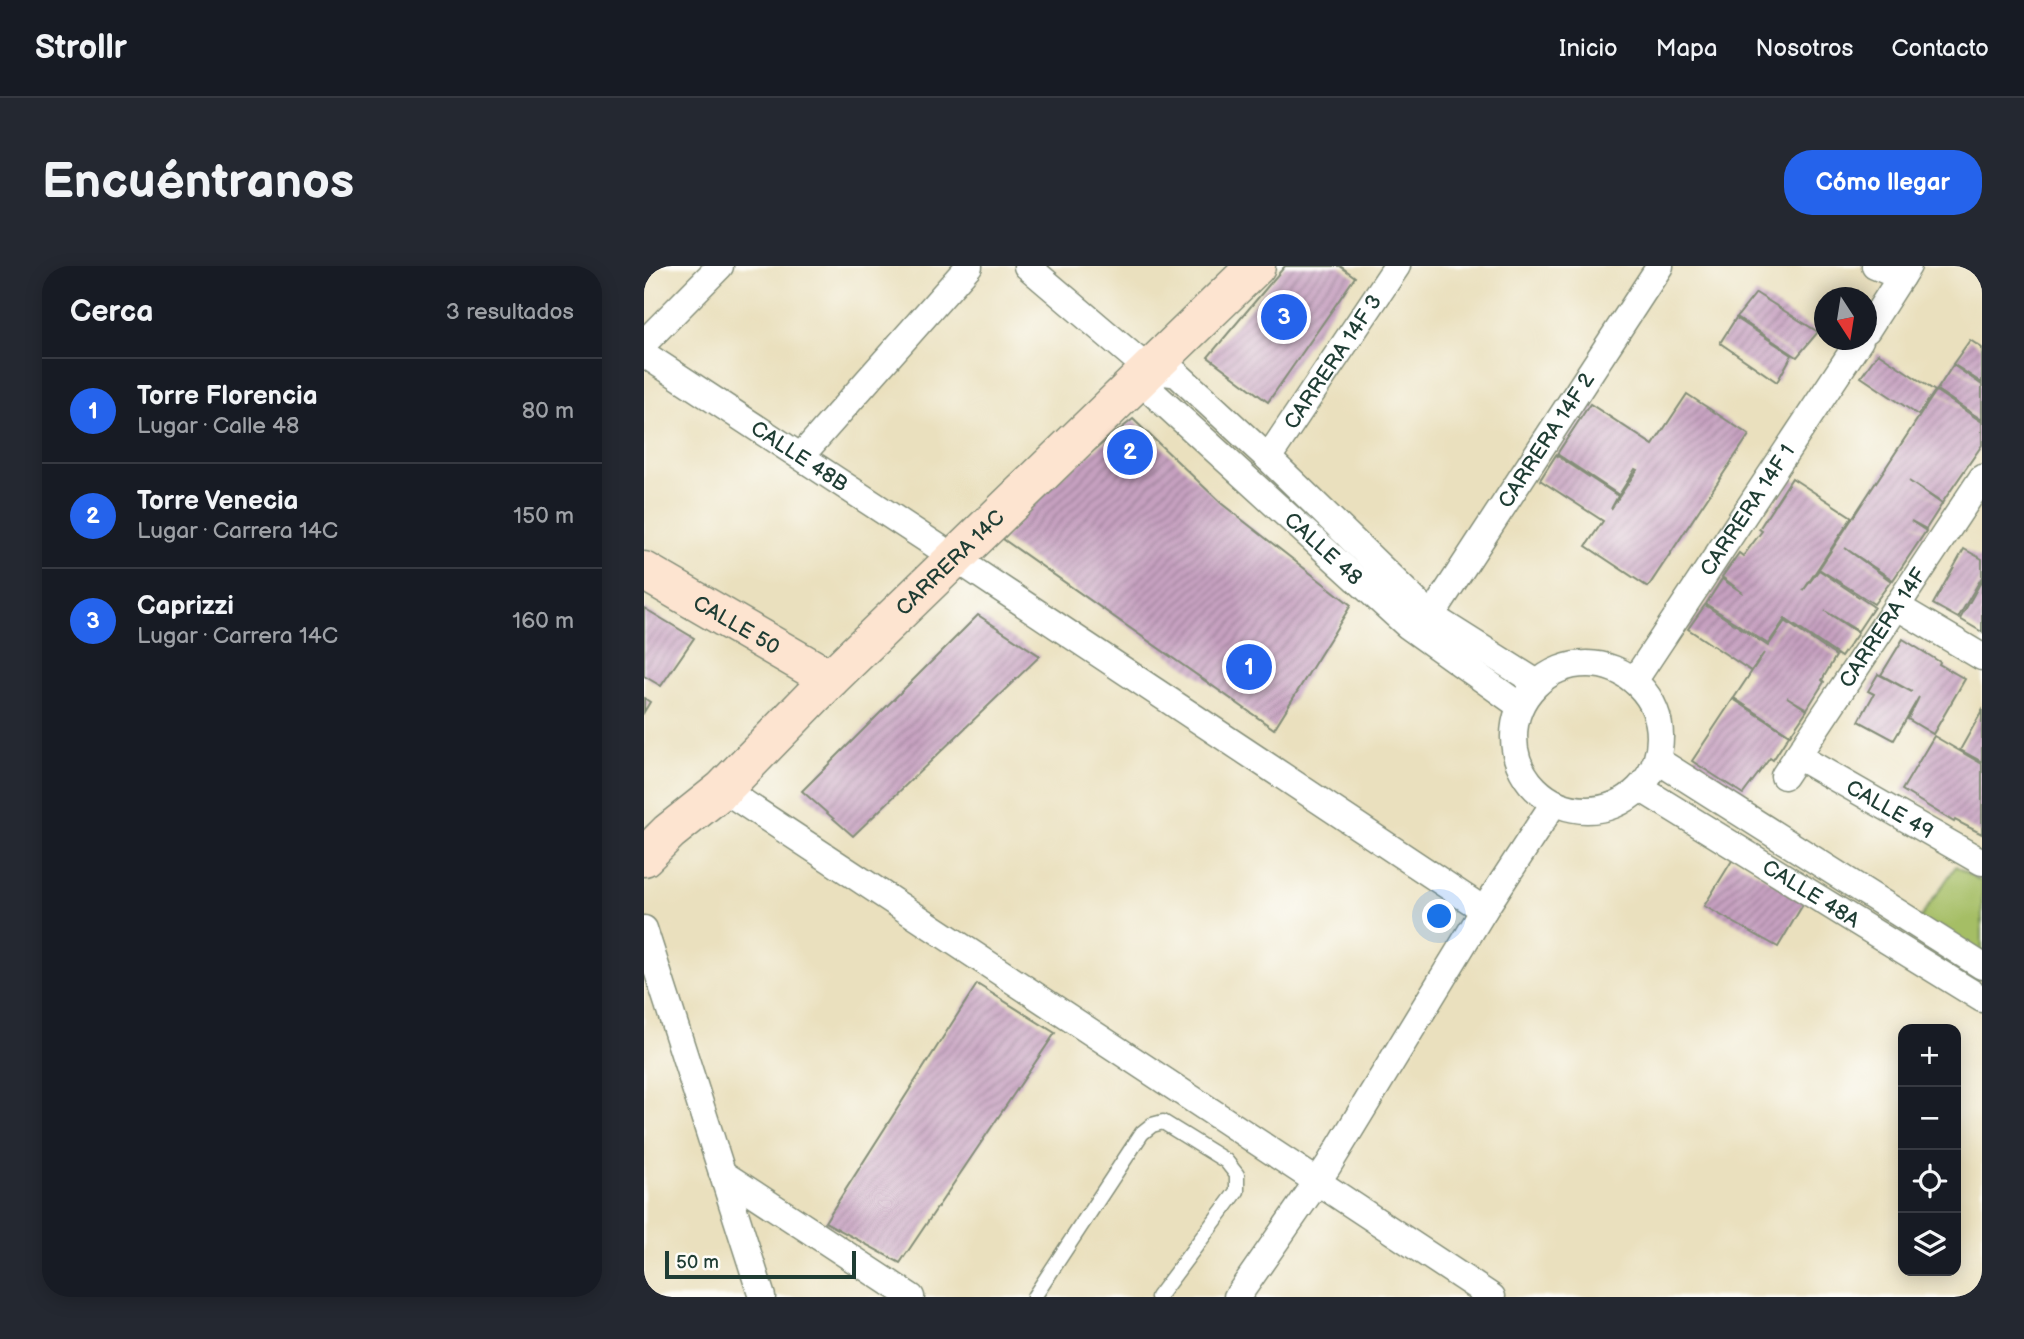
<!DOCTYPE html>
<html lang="es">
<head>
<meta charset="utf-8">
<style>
	body { margin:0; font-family:"Balsamiq Sans",sans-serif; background:#242831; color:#f1f3f6 }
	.controls { position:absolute; right:21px; bottom:21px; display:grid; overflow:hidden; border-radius:14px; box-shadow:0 4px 18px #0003 }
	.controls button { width:63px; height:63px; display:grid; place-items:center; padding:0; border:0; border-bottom:2px solid #363941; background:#171b24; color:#f1f3f6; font:35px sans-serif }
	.compass { position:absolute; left:1170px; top:21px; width:63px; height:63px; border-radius:50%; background:#171b24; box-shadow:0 4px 18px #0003; rotate:168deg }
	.scale { position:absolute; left:21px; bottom:18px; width:191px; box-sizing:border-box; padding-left:7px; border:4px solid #1f3d34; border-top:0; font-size:19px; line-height:24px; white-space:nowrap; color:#1f3d34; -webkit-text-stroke:5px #fdfcf7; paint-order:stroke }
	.you { position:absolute; left:796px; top:651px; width:24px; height:24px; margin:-18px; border:5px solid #fff; border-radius:50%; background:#1a73e8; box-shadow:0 0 0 10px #1a73e833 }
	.badge { display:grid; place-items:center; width:46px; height:46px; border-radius:50%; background:#2563eb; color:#fff; font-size:23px; font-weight:700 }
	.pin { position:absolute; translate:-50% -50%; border:4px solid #fff; box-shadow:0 2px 7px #0006 }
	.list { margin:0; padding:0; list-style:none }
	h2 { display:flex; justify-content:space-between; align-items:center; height:91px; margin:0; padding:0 28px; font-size:30px }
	h2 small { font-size:23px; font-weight:400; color:#9ea1a6 }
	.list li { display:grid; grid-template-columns:46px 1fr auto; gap:21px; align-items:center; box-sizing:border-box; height:105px; padding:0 28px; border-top:2px solid #363941 }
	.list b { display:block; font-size:26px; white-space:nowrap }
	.list p { margin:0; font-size:23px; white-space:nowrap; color:#9ea1a6 }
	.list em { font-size:23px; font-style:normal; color:#9ea1a6 }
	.icon { flex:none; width:38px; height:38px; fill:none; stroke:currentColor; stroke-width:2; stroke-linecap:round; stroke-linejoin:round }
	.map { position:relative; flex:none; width:1338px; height:1031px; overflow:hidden; border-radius:28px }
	header { display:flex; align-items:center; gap:42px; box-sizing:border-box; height:98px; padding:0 35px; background:#171b24; border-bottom:2px solid #363941 }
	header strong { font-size:33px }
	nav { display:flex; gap:38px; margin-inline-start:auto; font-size:24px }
	.intro { display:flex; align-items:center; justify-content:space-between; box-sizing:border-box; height:168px; padding:0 42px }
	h1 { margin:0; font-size:49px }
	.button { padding:18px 32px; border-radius:28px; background:#2563eb; color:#fff; font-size:24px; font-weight:700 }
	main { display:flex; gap:42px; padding:0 42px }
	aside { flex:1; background:#171b24; border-radius:28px; box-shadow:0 4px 18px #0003 }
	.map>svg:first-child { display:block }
	.garden { fill:#a5be65; stroke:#627e4c; stroke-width:2 }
	.building { fill:url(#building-hatch) }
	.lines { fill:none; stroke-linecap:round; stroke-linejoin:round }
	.lane-casing { stroke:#848e79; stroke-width:17 }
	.street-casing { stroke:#848e79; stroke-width:29 }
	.secondary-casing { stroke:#848e79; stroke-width:41 }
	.lane { stroke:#fff; stroke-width:14 }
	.street { stroke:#fff; stroke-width:26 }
	.secondary { stroke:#fde4d0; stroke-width:38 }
	.labels { text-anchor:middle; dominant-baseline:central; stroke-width:5; stroke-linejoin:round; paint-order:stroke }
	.street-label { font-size:21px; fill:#1f3d34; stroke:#fdfcf7 }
</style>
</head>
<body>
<header>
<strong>Strollr</strong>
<nav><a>Inicio</a><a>Mapa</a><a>Nosotros</a><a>Contacto</a></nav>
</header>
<div class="intro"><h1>Encuéntranos</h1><a class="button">Cómo llegar</a></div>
<main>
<aside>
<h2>Cerca<small>3 resultados</small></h2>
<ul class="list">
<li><span class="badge">1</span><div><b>Torre Florencia</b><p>Lugar · Calle 48</p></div><em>80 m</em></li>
<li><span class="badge">2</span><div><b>Torre Venecia</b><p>Lugar · Carrera 14C</p></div><em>150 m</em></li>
<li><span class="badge">3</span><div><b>Caprizzi</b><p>Lugar · Carrera 14C</p></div><em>160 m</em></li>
</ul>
</aside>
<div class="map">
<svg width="1338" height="1031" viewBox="0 0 1338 1031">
	<defs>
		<pattern id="building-hatch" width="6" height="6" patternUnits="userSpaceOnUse" patternTransform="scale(1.75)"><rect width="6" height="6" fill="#c6a0c0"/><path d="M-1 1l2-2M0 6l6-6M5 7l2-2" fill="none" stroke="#a0849d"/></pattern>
	</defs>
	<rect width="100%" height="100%" fill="#fdfcf7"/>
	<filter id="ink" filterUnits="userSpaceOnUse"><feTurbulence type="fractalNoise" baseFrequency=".0143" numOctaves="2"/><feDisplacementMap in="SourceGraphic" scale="14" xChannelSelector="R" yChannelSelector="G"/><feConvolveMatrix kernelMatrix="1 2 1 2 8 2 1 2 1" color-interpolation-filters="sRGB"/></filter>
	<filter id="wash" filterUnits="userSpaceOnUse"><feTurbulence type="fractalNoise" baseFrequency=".00686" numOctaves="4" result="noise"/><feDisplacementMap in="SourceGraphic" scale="28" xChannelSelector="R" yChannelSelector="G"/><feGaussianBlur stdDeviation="1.57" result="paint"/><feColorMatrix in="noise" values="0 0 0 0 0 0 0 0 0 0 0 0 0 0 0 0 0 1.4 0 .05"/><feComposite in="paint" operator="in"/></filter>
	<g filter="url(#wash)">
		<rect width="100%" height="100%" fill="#eae0be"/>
		<path class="garden" d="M1312,600l26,16v74l-63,-36z"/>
		<g id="blocks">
			<g class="building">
				<path d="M641,0h55l15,11 -87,125 -60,-45z"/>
				<path d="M1112,27l62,39 -21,25 -60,-40z"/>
				<path d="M1092,52l56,37 -15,27 -57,-39z"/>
				<path d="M1326,74l12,8v35l-29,-19z"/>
				<path d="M1234,87l57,38 -17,24 -57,-38z"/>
				<path d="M1309,99l29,20v35l-45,-30z"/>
				<path d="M1292,125l46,31v23l-40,58 -33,-22 33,23 -16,25 -15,-8 15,10 -33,49 -48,-32 46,33 -17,23 -55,-35z"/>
				<path d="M1043,128l62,41 -101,152 -62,-41 17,-25 -63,-41 16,-25 62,41 -7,13 26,-39 -2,-1 -16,26 -62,-41 33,-50 63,41z"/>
				<path d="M489,153l89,85 129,101 -77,124 -271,-190 49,-55z"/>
				<path d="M1148,212l60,39 -49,74 16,-21 55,37 -16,24 -33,-20 33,22 -17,24 -56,-38 -17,25 -62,-40 16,-25 21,14 -21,-16 17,-24 4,3 19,-25 -3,-2z"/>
				<path d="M1320,283l18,10v18l-24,41 -25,-14z"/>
				<path d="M1338,314v52l-22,-13z"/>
				<path d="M1061,339l63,41 17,-25 51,35 -14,24 2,2 -17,27 -20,-12 20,13 -17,25 -56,-37 30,-45 -13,18 -63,-42z"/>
				<path d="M0,342l50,30 -33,48 -17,-10z"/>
				<path d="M334,349l62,41 -187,180 -51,-45z"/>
				<path d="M1259,373l37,23 -1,2 26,15 -32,55 -25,-15 11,-22 -25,43 -35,-19 15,-27 -6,-3 10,-17 34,18 -31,-17z"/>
				<path d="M0,432l6,4 -6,10z"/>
				<path d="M1089,433l56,36 -16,25 -3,-2 -27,36 -51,-33z"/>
				<path d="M1338,445v51l-22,-12z"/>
				<path d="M1290,470l48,28v70l-27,-14 -1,2 -52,-32z"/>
				<path d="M1089,593l72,42 -27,46 -74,-41z"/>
				<path d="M333,718l78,49 -155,230 -75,-41z"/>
			</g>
		</g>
	</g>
	<g filter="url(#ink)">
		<use href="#blocks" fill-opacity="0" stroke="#848e79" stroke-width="2"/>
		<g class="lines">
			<g class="lane-casing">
				<path id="lane" d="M390,1031l108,-164 10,-8 11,-3 63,39 11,14v16l-79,106"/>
			</g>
			<g class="street-casing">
				<g id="street">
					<path d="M383,0l122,104 28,4 91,84 163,158 106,67"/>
					<path d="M1231,0l26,11"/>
					<path d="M1223,64l41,-64"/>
					<path d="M0,77l76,-77"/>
					<path id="s1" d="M0,88l311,204 529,352"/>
					<path id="s2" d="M505,104l4,23 255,233 112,80"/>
					<path d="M157,190l168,-190"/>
					<path id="s3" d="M624,192l129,-192"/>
					<path d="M1252,340l86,51"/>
					<path id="s4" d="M787,350l229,-350"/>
					<circle cx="943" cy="471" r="73"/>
					<path id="s5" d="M990,415l226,-341"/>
					<path id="s6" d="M1153,490l185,106"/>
					<path d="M1013,494l325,206"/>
					<path id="s7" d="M1140,510l198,-298"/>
					<path id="s8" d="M996,522l342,211"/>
					<path d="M79,523l769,508"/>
					<path d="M0,663l118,368"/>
					<path d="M78,907l189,124"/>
					<path d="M593,1031l91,-131 156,-256 70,-107"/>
				</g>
			</g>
			<g class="secondary-casing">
				<g id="secondary">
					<path id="s9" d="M0,305l186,108"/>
					<path id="s10" d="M0,591l25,-25 54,-43 107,-110 426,-413"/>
				</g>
			</g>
			<use href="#lane" class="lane"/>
			<use href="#street" class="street"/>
			<use href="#secondary" class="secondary"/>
		</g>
	</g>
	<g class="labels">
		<g class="street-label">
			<text stroke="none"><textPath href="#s3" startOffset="116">CARRERA 14F 3</textPath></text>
			<text stroke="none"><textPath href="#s4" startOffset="210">CARRERA 14F 2</textPath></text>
			<text stroke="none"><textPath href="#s1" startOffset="186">CALLE 48B</textPath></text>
			<text stroke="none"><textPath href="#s5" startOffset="205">CARRERA 14F 1</textPath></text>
			<text stroke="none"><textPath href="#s2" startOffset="254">CALLE 48</textPath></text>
			<text stroke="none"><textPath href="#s10" startOffset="425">CARRERA 14C</textPath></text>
			<text stroke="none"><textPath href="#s9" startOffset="107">CALLE 50</textPath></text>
			<text stroke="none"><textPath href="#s7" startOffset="178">CARRERA 14F</textPath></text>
			<text stroke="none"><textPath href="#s6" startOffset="107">CALLE 49</textPath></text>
			<text stroke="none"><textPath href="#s8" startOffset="201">CALLE 48A</textPath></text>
		</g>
	</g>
</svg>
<div class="controls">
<button>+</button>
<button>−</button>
<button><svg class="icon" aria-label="locate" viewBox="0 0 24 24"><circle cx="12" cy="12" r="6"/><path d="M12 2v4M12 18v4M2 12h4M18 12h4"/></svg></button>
<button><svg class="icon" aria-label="layers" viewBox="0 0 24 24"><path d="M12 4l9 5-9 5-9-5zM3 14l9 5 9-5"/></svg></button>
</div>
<svg class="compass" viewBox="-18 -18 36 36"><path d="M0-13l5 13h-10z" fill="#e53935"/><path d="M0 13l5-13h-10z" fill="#9ea1a6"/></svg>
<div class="scale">50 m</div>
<div class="you"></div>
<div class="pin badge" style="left:605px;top:401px">1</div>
<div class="pin badge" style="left:486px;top:186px">2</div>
<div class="pin badge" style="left:640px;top:51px">3</div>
</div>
</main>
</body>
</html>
